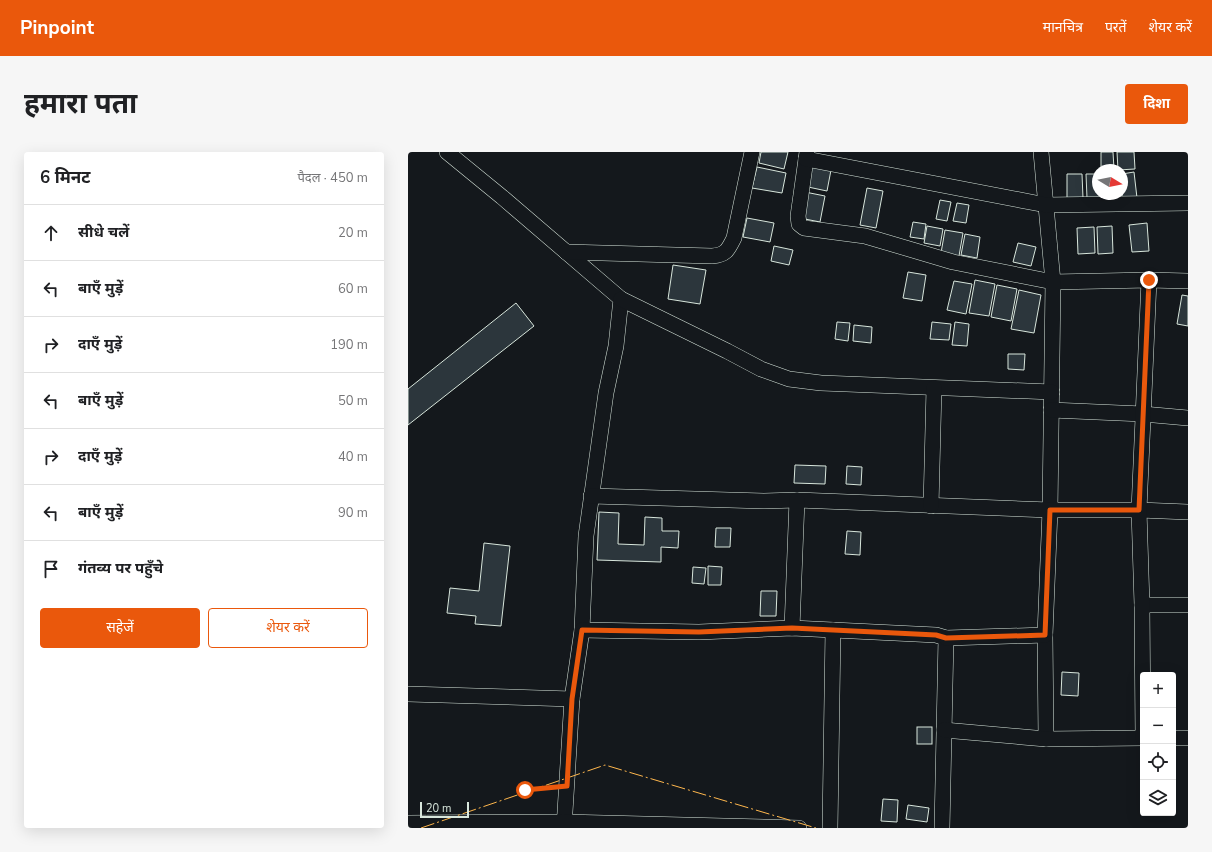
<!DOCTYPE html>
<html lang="hi">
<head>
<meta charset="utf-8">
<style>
	body { margin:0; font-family:"Nunito Sans","Noto Sans Devanagari",sans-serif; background:#f6f6f6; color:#202124 }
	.controls { position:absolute; right:12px; bottom:12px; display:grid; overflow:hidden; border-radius:4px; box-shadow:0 4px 16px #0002 }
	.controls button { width:36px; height:36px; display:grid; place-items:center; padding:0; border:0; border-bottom:1px solid #e0e0e0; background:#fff; color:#202124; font:20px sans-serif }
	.compass { position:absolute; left:684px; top:12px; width:36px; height:36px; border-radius:50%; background:#fff; box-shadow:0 4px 16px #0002; rotate:100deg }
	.scale { position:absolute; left:12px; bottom:10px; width:49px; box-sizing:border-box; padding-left:4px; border:2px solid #d8e6dc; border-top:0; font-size:11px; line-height:14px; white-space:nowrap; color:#d8e6dc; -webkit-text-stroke:3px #14181c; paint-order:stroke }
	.stop { position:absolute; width:12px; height:12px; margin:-9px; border:3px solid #ea580c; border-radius:50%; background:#fff }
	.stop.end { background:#ea580c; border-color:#fff; box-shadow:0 1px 4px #0008 }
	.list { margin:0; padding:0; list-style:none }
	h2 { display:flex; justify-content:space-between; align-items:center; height:52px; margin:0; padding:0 16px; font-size:17px }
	h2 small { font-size:13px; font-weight:400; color:#757577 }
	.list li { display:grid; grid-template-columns:26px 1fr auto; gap:12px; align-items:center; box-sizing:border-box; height:56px; padding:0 16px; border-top:1px solid #e0e0e0 }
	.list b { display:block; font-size:15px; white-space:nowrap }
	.list em { font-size:13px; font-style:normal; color:#757577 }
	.actions { display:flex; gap:8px; padding:12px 16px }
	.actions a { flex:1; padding:9px 0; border:1px solid #ea580c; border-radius:4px; text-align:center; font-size:14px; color:#ea580c }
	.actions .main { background:#ea580c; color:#fff }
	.icon { flex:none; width:22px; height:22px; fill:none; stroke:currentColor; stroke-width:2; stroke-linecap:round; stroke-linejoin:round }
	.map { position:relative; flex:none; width:780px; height:676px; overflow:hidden; border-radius:4px }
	header { display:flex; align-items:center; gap:24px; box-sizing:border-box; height:56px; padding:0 20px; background:#ea580c; color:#fff }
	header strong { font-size:19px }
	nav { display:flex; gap:22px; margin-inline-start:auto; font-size:14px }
	.intro { display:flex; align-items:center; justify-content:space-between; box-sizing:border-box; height:96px; padding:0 24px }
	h1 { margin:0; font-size:28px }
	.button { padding:10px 18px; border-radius:4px; background:#ea580c; color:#fff; font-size:14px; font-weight:700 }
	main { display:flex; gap:24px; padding:0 24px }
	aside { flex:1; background:#fff; border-radius:4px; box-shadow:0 4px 16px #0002 }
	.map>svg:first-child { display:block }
	.building { fill:#2c363c; stroke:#d8e6dc }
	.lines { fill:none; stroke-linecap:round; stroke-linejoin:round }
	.street-casing { stroke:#d8e6dc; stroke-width:16 }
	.path { stroke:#9da8a2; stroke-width:2.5; stroke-dasharray:3 2; stroke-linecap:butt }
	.street { stroke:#14181c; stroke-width:15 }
	.power { stroke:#ffb74d; stroke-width:1; stroke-dasharray:14 3 2 3; stroke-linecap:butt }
	.route { stroke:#ea580c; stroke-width:5 }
</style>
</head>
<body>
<header>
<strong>Pinpoint</strong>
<nav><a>मानचित्र</a><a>परतें</a><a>शेयर करें</a></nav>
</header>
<div class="intro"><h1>हमारा पता</h1><a class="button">दिशा</a></div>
<main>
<aside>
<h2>6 मिनट<small>पैदल · 450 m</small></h2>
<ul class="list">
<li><svg class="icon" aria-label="ahead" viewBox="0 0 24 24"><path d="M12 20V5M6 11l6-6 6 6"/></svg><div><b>सीधे चलें</b></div><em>20 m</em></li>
<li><svg class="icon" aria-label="left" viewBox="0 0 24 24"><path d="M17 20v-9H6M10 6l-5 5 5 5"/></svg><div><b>बाएँ मुड़ें</b></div><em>60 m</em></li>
<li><svg class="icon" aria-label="right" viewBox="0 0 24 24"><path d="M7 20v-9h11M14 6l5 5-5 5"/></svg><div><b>दाएँ मुड़ें</b></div><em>190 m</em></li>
<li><svg class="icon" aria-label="left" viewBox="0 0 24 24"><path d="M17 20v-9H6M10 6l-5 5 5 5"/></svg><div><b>बाएँ मुड़ें</b></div><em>50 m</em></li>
<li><svg class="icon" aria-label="right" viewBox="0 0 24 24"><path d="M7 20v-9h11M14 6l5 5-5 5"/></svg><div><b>दाएँ मुड़ें</b></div><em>40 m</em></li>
<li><svg class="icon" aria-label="left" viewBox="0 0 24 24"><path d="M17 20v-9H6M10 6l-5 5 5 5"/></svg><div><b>बाएँ मुड़ें</b></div><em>90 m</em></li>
<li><svg class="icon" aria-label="arrive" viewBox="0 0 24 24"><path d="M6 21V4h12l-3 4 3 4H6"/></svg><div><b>गंतव्य पर पहुँचे</b></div></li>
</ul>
<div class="actions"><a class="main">सहेजें</a><a>शेयर करें</a></div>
</aside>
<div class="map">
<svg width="780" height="676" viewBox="0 0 780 676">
	<rect width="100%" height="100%" fill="#14181c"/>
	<g class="building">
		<path d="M353,0h27l-4,17 -25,-6z"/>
		<path d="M693,0h12l1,17 -13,1z"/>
		<path d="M709,0h17l1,17 -17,1z"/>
		<path d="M404,14l19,4 -4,21 -19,-4z"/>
		<path d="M349,15l29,6 -4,20 -30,-5z"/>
		<path d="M726,20l3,26 -15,1v-25z"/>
		<path d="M659,22h15l1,24 -16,1z"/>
		<path d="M678,22h12v20h2l1,3 -14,1z"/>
		<path d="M459,36l16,3 -7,37 -16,-3z"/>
		<path d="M397,40l20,4 -5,26 -20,-4z"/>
		<path d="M695,42h14l1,4h-15z"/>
		<path d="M532,48l11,2 -4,19 -11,-2z"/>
		<path d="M549,51l12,2 -3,18 -13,-2z"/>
		<path d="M339,66l27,5 -4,19 -27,-5z"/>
		<path d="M505,70l13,2 -2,15 -14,-2z"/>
		<path d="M739,71l2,28 -17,1 -3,-27z"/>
		<path d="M519,74l16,3 -3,17 -16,-3z"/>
		<path d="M704,74l1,27 -15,1 -1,-27z"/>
		<path d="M686,75l1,26 -17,1 -1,-26z"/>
		<path d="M537,78l18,3 -4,23 -18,-3z"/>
		<path d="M557,82l15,3 -3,21 -16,-3z"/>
		<path d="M610,91l18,4 -5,19 -18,-4z"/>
		<path d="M366,94l19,4 -4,15 -18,-4z"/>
		<path d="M265,113l33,5 -6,34 -32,-5z"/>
		<path d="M500,120l18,3 -4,26 -19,-3z"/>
		<path d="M567,128l20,4 -6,32 -20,-3z"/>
		<path d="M546,129l18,3 -6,30 -19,-4z"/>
		<path d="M589,133l20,4 -6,32 -20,-4z"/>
		<path d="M611,138l22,5 -7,38 -23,-4z"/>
		<path d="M774,143l6,1v30l-11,-2z"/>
		<path d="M108,151l18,23 -126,99v-36z"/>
		<path d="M429,170l13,1 -2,18 -13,-2z"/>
		<path d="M524,170l19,2 -2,16 -19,-1z"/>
		<path d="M547,170l14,2 -2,22 -15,-1z"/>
		<path d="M446,173l18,2 -1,16 -18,-2z"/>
		<path d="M600,202h17l-1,16 -16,-1z"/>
		<path d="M387,313l31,1 -1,18 -31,-1z"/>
		<path d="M439,314l15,1 -1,18 -15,-1z"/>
		<path d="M191,360l20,1 -1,31 26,1 1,-28 17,1v13h17l-1,17 -17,-1v15l-64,-2z"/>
		<path d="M308,376h15l-1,19h-15z"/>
		<path d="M439,379l14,1 -1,23 -15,-1z"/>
		<path d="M76,391l26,3 -9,80 -26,-2 1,-8 -29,-3 3,-25 29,3z"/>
		<path d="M300,414l14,1 -1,18h-13z"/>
		<path d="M285,415l13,1 -2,16 -12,-1z"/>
		<path d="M353,439h16l-1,25h-16z"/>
		<path d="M654,520l17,1 -1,23 -17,-1z"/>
		<rect x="509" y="575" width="15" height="17"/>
		<path d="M475,647l15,1 -1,22 -16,-1z"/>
		<path d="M500,653l21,3 -2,14 -21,-3z"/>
	</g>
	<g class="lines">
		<g class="street-casing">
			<g id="street">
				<path d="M39,0l55,45 119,102 -5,47 -10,47 -20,143 -4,94 -10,69 -8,129"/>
				<path d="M399,0l-9,64 1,8 5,4 61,8 88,26 100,20 96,-2 39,1"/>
				<path d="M633,0l12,130 -3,228 -5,125 1,104"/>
				<path d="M398,7l240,46 142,-2"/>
				<path d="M158,100l146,4c14,-1 16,-6 22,-18l18,-86"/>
				<path d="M213,147l106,52 34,18 28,10 32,4 231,9"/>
				<path d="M643,258l92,4 45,4"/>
				<path d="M183,344l173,5 33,-1 253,10h89l49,2"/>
				<path d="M523,354l3,-118"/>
				<path d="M734,453h46"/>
				<path d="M384,476l5,-128"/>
				<path d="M174,478l117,2 93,-4 144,7 10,3 -4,190"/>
				<path d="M538,486l99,-3"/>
				<path d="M0,542l164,5"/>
				<path d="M536,578l102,9 97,-1"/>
				<path d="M735,586l-1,-133 -3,-95 10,-230"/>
				<path d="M765,586h15"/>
				<path d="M0,671l156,-1 235,6"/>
				<path d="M422,676l3,-198"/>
			</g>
		</g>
		<path class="path" d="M117,638l27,-3"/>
		<use href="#street" class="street"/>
		<path class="power" d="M13,676l184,-63 211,63"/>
	</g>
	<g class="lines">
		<path class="route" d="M117,638l42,-4 5,-87 10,-69 117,2 93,-4 144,7 10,3 99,-3 5,-125h89l10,-230"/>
	</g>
</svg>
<div class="controls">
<button>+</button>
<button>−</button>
<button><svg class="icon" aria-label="locate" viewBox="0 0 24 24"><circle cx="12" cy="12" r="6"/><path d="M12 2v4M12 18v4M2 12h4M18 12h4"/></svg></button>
<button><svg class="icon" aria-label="layers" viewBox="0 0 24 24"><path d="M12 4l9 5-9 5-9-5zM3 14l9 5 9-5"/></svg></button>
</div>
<svg class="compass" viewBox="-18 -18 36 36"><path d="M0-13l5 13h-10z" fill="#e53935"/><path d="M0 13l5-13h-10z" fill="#757577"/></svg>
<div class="scale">20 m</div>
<div class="stop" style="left:117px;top:638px"></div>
<div class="stop end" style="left:741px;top:128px"></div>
</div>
</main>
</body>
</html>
